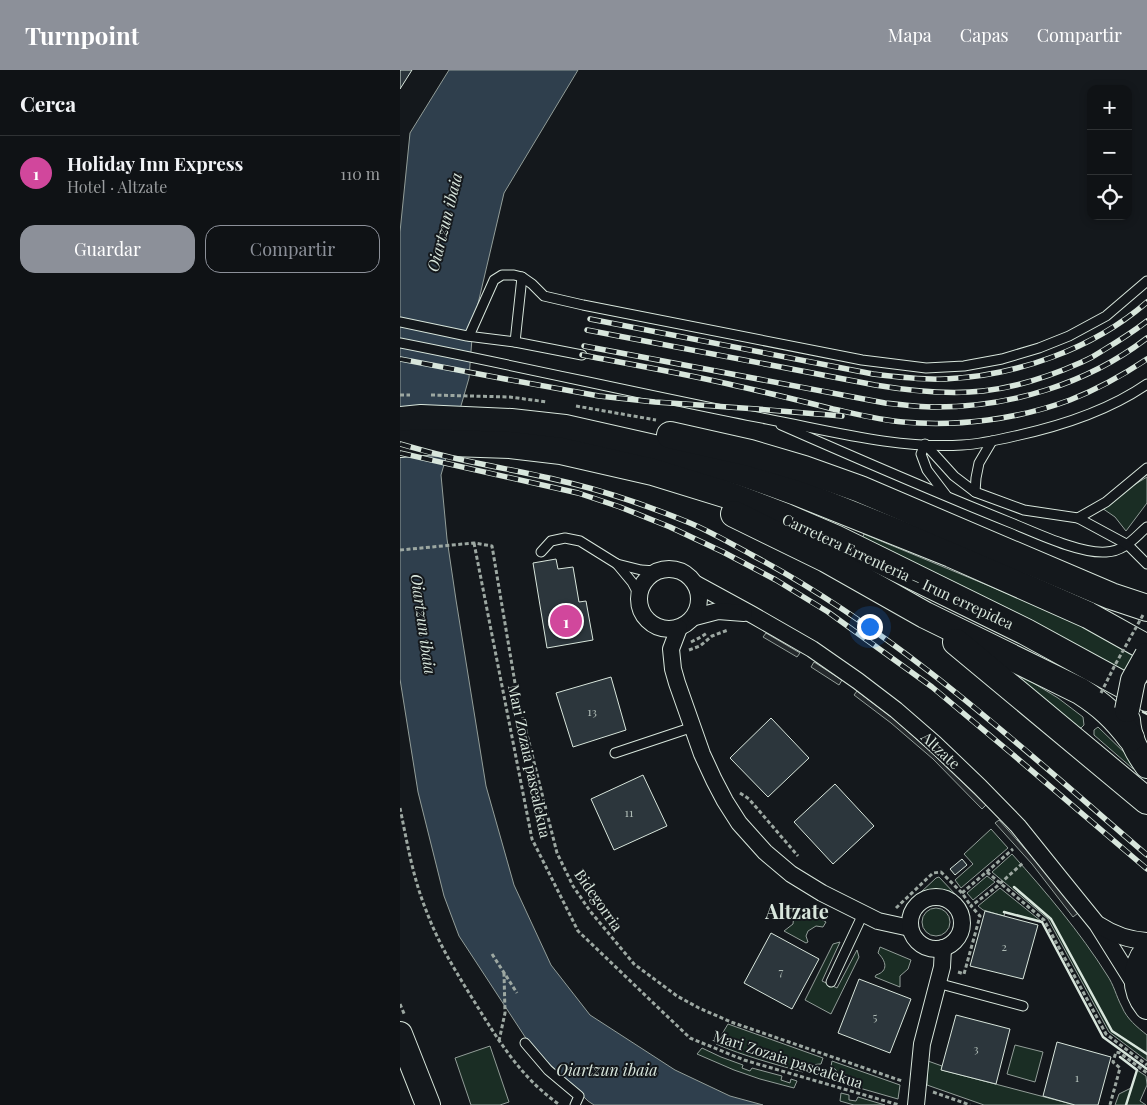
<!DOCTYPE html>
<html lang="es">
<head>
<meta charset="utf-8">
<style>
	body { margin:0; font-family:"Playfair Display",serif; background:#181b1e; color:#f1f3f6 }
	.controls { position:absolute; right:15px; top:15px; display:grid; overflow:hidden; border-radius:10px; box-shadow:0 2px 8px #0003 }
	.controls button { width:45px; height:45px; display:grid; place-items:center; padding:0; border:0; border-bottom:1px solid #2f3234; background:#0f1215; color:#f1f3f6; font:25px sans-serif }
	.you { position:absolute; left:469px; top:556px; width:18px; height:18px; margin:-12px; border:4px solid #fff; border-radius:50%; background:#1a73e8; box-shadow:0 0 0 8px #1a73e833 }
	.badge { display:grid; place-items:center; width:32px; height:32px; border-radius:50%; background:#8c9099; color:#fff; font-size:16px; font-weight:700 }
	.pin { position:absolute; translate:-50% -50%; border:2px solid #fff; box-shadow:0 1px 5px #0006 }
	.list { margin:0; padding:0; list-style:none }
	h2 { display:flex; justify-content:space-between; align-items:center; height:65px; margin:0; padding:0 20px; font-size:21px }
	h2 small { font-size:16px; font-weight:400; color:#9b9ea0 }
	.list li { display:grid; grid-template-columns:32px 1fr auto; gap:15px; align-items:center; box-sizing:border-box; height:75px; padding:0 20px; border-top:1px solid #2f3234 }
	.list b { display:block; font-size:19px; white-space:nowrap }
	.list p { margin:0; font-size:16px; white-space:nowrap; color:#9b9ea0 }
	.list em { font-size:16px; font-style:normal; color:#9b9ea0 }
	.actions { display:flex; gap:10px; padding:15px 20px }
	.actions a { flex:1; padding:11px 0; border:1px solid #8c9099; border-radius:15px; text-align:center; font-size:18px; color:#8c9099 }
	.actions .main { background:#8c9099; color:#fff }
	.icon { flex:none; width:28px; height:28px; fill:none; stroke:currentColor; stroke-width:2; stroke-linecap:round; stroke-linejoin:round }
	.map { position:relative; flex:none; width:747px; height:1035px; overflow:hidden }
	header { display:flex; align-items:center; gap:30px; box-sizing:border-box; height:70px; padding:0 25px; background:#8c9099; color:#fff }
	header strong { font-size:24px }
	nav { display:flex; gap:28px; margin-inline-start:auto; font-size:18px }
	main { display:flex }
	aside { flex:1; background:#0f1215 }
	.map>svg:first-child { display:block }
	.green { fill:#1a2d24; stroke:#939e99 }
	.parking { fill:#24282b; stroke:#939e99 }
	.water { fill:#2f3f4d; stroke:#939e99 }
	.building { fill:#2c363c; stroke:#d8e6dc }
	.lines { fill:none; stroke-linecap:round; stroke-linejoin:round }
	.lane-casing { stroke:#d8e6dc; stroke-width:11 }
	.street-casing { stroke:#d8e6dc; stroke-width:18 }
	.secondary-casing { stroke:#d8e6dc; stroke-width:26 }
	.primary-casing { stroke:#d8e6dc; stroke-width:28 }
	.path { stroke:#9da8a2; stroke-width:3; stroke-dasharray:4 2.5; stroke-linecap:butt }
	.lane { stroke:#14181c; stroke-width:9 }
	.street { stroke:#14181c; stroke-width:16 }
	.secondary { stroke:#14181c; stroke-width:24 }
	.primary { stroke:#14181c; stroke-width:26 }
	.rail-casing { stroke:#d8e6dc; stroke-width:5.5 }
	.rail { stroke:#14181c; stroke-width:4; stroke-dasharray:11; stroke-linecap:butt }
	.secondary-bridge-casing { stroke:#d8e6dc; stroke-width:26; stroke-linecap:butt }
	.path-bridge { stroke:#9da8a2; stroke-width:3; stroke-dasharray:4 2.5; stroke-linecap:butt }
	.secondary-bridge { stroke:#14181c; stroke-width:24 }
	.wall { stroke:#d8e6dc; stroke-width:2.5 }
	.labels { text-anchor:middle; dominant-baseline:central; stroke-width:4; stroke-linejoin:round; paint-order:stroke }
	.number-label { font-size:12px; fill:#adbab4 }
	.street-label { font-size:15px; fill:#d8e6dc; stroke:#14181c }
	.water-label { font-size:16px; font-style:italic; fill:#d8e6dc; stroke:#14181c }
	.district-label { font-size:20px; font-weight:bold; fill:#d8e6dc; stroke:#14181c }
</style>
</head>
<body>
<header>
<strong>Turnpoint</strong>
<nav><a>Mapa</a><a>Capas</a><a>Compartir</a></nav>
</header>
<main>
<aside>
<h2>Cerca<small></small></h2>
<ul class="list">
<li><span class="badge" style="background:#d1479c">1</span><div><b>Holiday Inn Express</b><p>Hotel · Altzate</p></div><em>110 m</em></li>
</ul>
<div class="actions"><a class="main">Guardar</a><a>Compartir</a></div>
</aside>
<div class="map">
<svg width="747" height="1035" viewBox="0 0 747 1035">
	<rect width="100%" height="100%" fill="#14181c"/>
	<g class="green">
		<path d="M747,407v26l-21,28 -11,-14 -16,-11z"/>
		<path d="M464,464l205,85 78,42v26l-285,-148z"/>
		<path d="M586,584l72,44 25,19 1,8 -3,3 -7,1z"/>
		<path d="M698,657l30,29 8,14 -4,-2 -38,-33v-5z"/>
		<path d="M591,759l17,19 -47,40 -6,-8 18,-16 -9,-10z"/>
		<path d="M612,784c34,38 68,78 95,121 7,10 9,21 15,32 5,12 15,20 25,28v26l-38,-29 -61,-113 -56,-47z"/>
		<path d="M587,806l8,6 -22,18 -6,-7z"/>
		<path d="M539,807l17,18c-13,-7 -22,-7 -36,-2l16,-15z"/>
		<path d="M600,818l41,33 1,1 -37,-10 -1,4 -21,-6 -5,-4z"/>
		<path d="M399,836l27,16 -3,5 -7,-1 -8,5 -2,5 2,6 -2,1 -22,-12 9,-7 1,-10z"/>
		<circle cx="536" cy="852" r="14"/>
		<path d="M440,872l-18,39 15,7 20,-38 2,7 -28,57 -26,-14 28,-56z"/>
		<path d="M480,877l31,13 -3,9 -8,7v11l-25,-10 1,-2c13,-4 10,-14 2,-22z"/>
		<path d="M328,954l95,34 -2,6c-8,0 -13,3 -18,8 -29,-8 -59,-16 -87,-28z"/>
		<path d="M615,975l28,7 -8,30 -28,-8z"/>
		<path d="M90,976l19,56 -9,3h-29l-16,-47z"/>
		<path d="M302,978l19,9 22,8 -1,3 8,3 2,-3 30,8 -1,4 9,3 1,-4 6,2 -3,7 -34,-9 -26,-9 -37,-16z"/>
		<path d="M432,991l68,24 -2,14 -56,-16 -6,-13 -5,-4z"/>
		<path d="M528,991l14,5v4l133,35h-91l-57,-20z"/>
		<path d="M737,1000l9,6 1,9 -7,16 6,4h-31l4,-11 12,-6z"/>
		<path d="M441,1023l8,2v5l7,1 2,-4 27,8h-31l-14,-4z"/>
	</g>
	<g class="parking">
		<path d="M366,563l34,20 -3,4 -34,-20z"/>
		<path d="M414,592l28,18 -3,5 -28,-18z"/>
		<path d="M457,621l37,28 41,37 51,49 -4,4 -49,-50 -42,-36 -37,-28z"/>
		<path d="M599,750l36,40 43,53 -5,4 -41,-53 -37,-41z"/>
	</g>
	<path class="water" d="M49,0h129l-74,123 -31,132 -4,53 -28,97 6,64 9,61 30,186 28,99 37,80 39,50 85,55 55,26 33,9h-169l-6,-4 -57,-55 -72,-110 -15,-40 -26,-104 -18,-113v-447l10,-99z"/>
	<g class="building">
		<path d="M0,0h12l-12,19z"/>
		<path d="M156,489l2,10 15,-2 6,35 7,-1 7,39 -46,8 -14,-85z"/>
		<path d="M211,607l15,53 -53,17 -17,-54z"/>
		<path d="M371,648l38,40 -41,39 -38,-39z"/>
		<path d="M243,705l24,51 -53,24 -23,-51z"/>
		<path d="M435,714l39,42 -41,38 -39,-42z"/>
		<path d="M562,789l5,6 -12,10 -5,-6z"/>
		<path d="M585,841l53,14 -15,54 -53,-13z"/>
		<path d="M371,863l48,26 -27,50 -48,-26z"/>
		<path d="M459,909l52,20 -21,54 -52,-20z"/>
		<path d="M556,945l54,14 -14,55 -55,-14z"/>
		<path d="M657,972l54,15 -13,48h-23l-32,-9z"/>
	</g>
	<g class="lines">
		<g class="lane-casing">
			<g id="lane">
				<path d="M0,252l67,14 48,6 67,13"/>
				<path d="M69,266l25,-56 8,-5h12l8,2 10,7 12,12 39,9 279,55 64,8 38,-2 38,-7 37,-11 30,-12 37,-20 41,-35"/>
				<path d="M115,272l7,-65"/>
				<path d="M0,273c123,24 244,52 367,76 64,12 130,30 195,26 18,-1 36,-5 53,-9 46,-10 93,-25 132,-52"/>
				<path d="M381,355c75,33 151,66 228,97 25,10 70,32 97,30 19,-1 28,-14 41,-25"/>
				<path d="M575,422l1,-14 3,-15 13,-22"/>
				<path d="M546,425l-19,-25 -6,-16 4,-10 29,32 21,16 49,18 54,8 28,-16 41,-34"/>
				<path d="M678,448l50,27 19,19"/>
				<path d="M141,482l10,-11 14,-3 15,3 37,23 24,6 15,1"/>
				<path d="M217,494l15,18 7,13"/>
				<path d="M215,683l78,-26"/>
				<path d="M431,912l32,-68"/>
				<path d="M537,913l86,23"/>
				<path d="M125,973l23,27 31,26 -4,9"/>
			</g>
		</g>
		<g class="street-casing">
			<g id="street">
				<circle cx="269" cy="529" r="30"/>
				<path d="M296,514l55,30 61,35 46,32 38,29 38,33 46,44 38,39 45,56 34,42 40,64"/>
				<path d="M295,547l23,-6 26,2"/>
				<path d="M279,558l-8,21 2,20 4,14 25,71 12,26 11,21 14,22 26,29 26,22 31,19 56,28 32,7"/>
				<circle cx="536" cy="853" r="26"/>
				<path d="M699,855c15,10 30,15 48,16"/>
				<path d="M516,1035l6,-61 20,-77 1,-19"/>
			</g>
		</g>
		<g class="secondary-casing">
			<g id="secondary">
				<path d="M728,650c1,18 9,32 19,46"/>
				<path d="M747,880c-14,17 -14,40 0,57"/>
				<path d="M0,964l28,71"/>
			</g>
		</g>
		<g class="primary-casing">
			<g id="primary">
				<path d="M0,350l21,-2 90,4 54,6 93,21 85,24 53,19 155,62 137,61 59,33"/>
				<path d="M270,365l80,18 54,16 56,20 251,107 36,12"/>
				<path d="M0,374l22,-2 88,3 51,6 92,21 81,25 52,20 49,21 191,94 121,66"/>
				<path d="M334,444l92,45 99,56 155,76c22,14 35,26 51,47"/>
				<path d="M556,572l191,159"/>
			</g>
		</g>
		<g class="path">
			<path d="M0,325h10"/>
			<path d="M31,325l79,2 37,5"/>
			<path d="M176,336l80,14"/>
			<path d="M74,473l58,296 46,92 112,107 54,22 155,45"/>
			<path d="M0,480l74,-7 18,3 25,149 40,158 16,33 17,25 44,53 43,32 22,12 32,14 171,59"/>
			<path d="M291,572l10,-5 6,-4"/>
			<path d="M289,580l11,-4 12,-10 16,-6"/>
			<path d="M340,723l9,6 49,57"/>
			<path d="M0,738c7,34 13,70 26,102 12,33 30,62 48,91 24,39 47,77 86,104"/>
			<path d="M587,802l57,48 62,114 41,31"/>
			<path d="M562,823l51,-44"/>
			<path d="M496,838l37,-35 8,-1 21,21 9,13"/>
			<path d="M92,884l25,39"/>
			<path d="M558,902l6,2 16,-58 -9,-10 24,-18"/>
			<path d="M0,934l5,12"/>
			<path d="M99,971l6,-28 -1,-40"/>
			<path d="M533,1022l37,13"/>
			<path d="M710,1035l10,-37 -7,-6 3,-10 4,1 27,20"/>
		</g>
		<use href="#lane" class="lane"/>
		<use href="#street" class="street"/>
		<use href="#secondary" class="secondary"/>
		<use href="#primary" class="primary"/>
		<g class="rail-casing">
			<g id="rail">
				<path d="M190,249l283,55c24,3 48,6 72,5 71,-3 148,-30 202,-77"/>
				<path d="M187,260l288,55c36,6 72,10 108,6 34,-4 68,-15 99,-29 7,-3 14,-7 20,-11 15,-9 31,-19 45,-30"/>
				<path d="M184,276l301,57c17,2 33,4 50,4 76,0 152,-23 212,-69"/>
				<path d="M182,285c52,10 104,19 155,31 32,7 64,15 96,23 23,5 47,11 70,13 55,5 116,-3 167,-22 28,-11 53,-25 77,-41"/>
				<path d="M0,289l105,20 94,17 56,6 102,7 85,7"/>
				<path d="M0,374c21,6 42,12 63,16 36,8 72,14 107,23 41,10 81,24 120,40 21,9 42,21 62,32 147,78 269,192 395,300"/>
				<path d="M0,383l178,40 42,14 50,20 53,25 53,28 52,32 104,75 79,66 136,116"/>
			</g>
		</g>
		<use href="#rail" class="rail"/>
		<g class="secondary-bridge-casing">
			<path id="secondary-bridge" d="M727,640l6,-30 14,-25"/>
		</g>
		<g class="path-bridge">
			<path d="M701,623l14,-28 28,-50"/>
			<path d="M595,818l29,-26"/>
		</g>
		<use href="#secondary-bridge" class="secondary-bridge"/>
		<g class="wall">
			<path d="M743,642l4,2"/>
			<path d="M614,817l37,32 61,112 35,23"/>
			<path d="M604,842l38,10 61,115 44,32"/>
			<path d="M720,987l17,13 -11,35"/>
		</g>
	</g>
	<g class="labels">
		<g class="number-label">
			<text x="192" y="641">13</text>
			<text x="229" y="742">11</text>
			<text x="604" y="876">2</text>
			<text x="381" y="901">7</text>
			<text x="475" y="946">5</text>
			<text x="576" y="978">3</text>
			<text x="677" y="1007">1</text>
		</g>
		<g class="street-label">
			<text transform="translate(498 501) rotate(25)">Carretera Errenteria – Irun errepidea</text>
			<text transform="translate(541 680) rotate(43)">Altzate</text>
			<text transform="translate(130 691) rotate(78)">Mari Zozaia pasealekua</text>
			<text transform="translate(199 830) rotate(55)">Bidegorria</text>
			<text transform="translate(388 989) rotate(18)">Mari Zozaia pasealekua</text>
		</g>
		<g class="water-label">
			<text transform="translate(44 152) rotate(-76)">Oiartzun ibaia</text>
			<text transform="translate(24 554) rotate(82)">Oiartzun ibaia</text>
			<text x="207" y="999">Oiartzun ibaia</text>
		</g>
		<g class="district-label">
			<text x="397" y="840">Altzate</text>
		</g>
	</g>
</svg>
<div class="controls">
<button>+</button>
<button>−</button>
<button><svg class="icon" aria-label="locate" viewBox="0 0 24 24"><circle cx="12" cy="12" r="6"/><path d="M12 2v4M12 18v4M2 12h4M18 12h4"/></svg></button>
</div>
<div class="you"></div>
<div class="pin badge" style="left:166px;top:551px;background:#d1479c">1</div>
</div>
</main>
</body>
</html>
